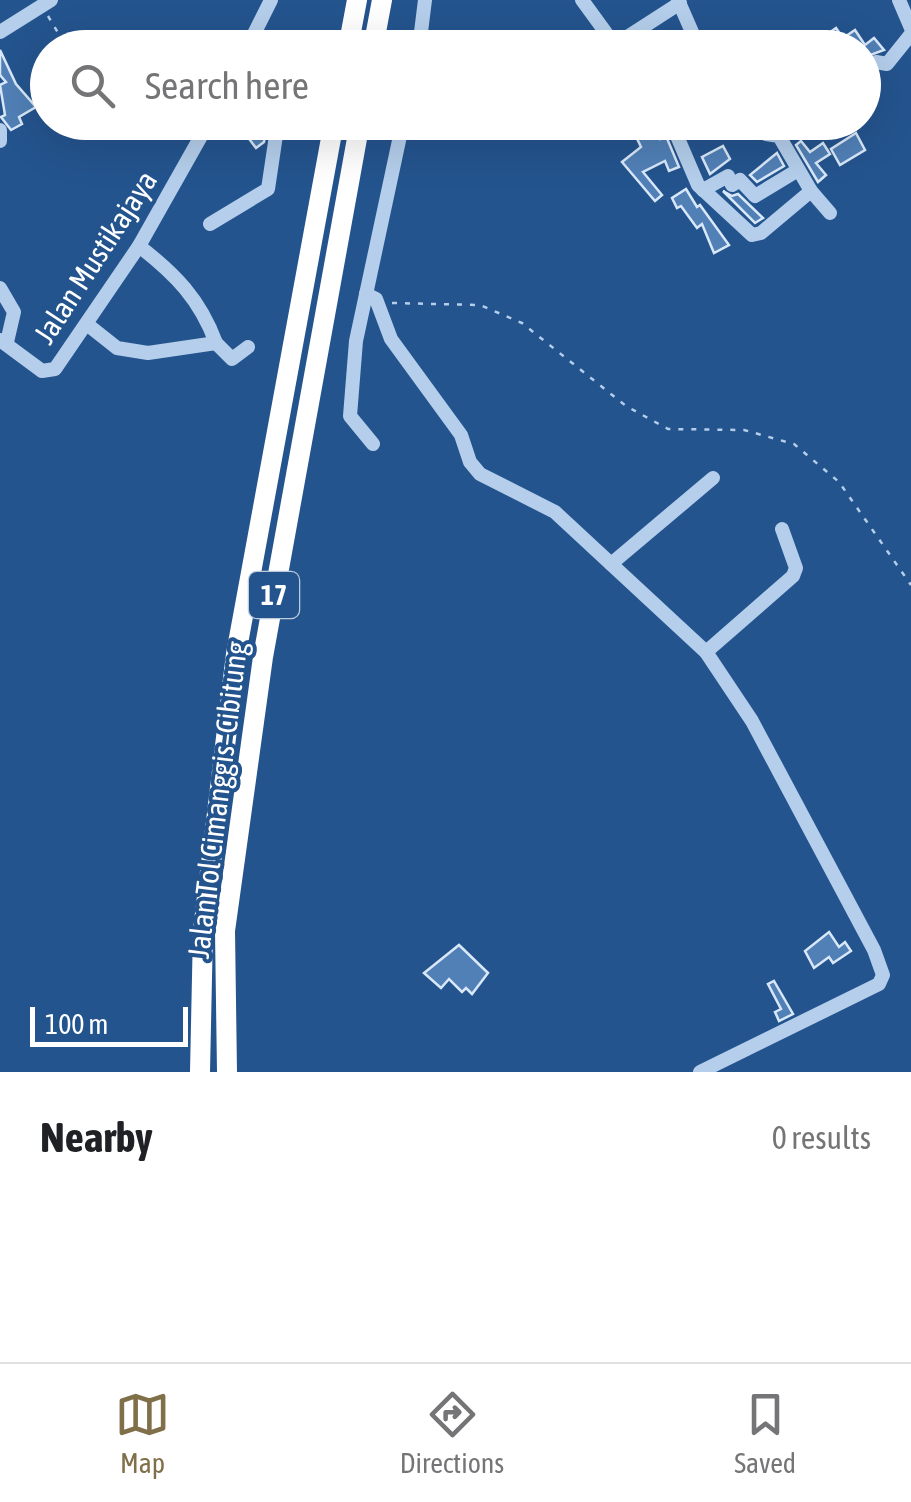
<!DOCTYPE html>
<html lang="en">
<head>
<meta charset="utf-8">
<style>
	body { margin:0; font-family:"Asap Condensed",sans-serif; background:#f2f2f2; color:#202124 }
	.scale { position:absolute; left:30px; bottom:25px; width:158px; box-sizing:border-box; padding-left:10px; border:5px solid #fff; border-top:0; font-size:28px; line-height:35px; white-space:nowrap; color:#fff; -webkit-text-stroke:8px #24548e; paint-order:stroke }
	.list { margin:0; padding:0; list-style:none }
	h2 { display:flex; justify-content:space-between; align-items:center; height:130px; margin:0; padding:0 40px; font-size:42px }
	h2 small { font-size:32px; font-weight:400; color:#757577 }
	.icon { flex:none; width:55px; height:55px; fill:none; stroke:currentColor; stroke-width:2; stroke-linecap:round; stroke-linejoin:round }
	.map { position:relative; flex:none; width:911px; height:1072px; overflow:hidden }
	.search { position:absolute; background:#fff; box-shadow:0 10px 40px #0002; left:30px; right:30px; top:30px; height:110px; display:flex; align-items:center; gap:25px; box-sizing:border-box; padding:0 35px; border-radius:55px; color:#757577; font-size:38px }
	.sheet { height:290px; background:#fff }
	nav { display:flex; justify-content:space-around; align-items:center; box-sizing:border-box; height:140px; border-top:2px solid #e0e0e0; background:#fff; font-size:28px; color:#757577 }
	nav a { display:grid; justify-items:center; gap:5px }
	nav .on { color:#80704a }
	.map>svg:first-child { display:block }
	.building { fill:#5180b7; stroke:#d9e8f9; stroke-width:2.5 }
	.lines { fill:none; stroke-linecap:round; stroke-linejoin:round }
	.path { stroke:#b4ceeb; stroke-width:2.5; stroke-dasharray:5 8; stroke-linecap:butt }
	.minor { stroke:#b4ceeb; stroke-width:14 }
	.highway { stroke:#fff; stroke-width:20 }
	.labels { text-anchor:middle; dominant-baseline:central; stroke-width:8; stroke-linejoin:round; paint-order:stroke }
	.shield { fill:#24548e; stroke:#bdccdd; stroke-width:2.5 }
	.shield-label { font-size:28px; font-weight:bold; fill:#fff }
	.street-label { font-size:30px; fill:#fff; stroke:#24548e }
</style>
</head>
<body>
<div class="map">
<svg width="911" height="1072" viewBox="0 0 911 1072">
	<rect width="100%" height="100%" fill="#24548e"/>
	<g class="building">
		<path d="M836,28l7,10 12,-8 10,15 9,-7 10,12 -19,7 -1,-9h-56z"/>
		<path d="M0,50l16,34 20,23 -17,10 3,7 -11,6 -10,-13 4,-2 -5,-30 6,-3 -6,-7z"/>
		<path d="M261,122l5,8 -2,12 -8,6 -12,-16z"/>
		<path d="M629,122h24l7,17 6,-3 13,31 -10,4 -4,-10 -22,11 19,23 -7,6 -33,-39 19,-15z"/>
		<path d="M856,133l9,17 -25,15 -9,-16z"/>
		<path d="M801,141l9,11 13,-9 7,11 -14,9 10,12 -8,7 -22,-37z"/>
		<path d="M723,146l7,13 -20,15 -8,-17z"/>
		<path d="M777,153l7,13 -27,16 -7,-7z"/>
		<path d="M686,189l11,18 3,-2 29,40 -15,8 -12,-29 -5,4 -16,-22 -4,2 -5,-10z"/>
		<path d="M723,191l9,5 6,-2 25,24 -8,5z"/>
		<path d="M829,932l10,15 6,-5 6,9 -18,12 -4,-6 -15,11 -9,-17z"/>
		<path d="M459,945l29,28 -16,21 -6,-6 -4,4 -13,-13 -8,9 -17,-15z"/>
		<path d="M774,981l19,33 -14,7 -4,-9 6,-3 -13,-25z"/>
	</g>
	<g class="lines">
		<g class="path">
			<path d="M48,16l19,32"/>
			<path d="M392,303l88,2 42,18 104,83 42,23 76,1 50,14 45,38 72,103"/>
		</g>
		<g class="minor">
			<path d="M582,0l35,48"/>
			<path d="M678,0l21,48"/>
			<path d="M899,0l12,28"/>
			<path d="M0,32l51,-32"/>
			<path d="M615,45l65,-42"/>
			<path d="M247,48l24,-48"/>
			<path d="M419,48l6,-48"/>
			<path d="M864,72l12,-10 11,2 24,-30"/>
			<path d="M671,122l27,63 54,50 9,-2 50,-42"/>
			<path d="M751,122l15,12 13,2 32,55 19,22"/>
			<path d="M0,130v11"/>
			<path d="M779,136l17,-14"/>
			<path d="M703,190l25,-14 4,9 8,-5 15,16 43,-26"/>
			<path d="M210,224l58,-35 10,-67"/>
			<path d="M139,246c36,28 61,53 77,97"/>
			<path d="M0,288l14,24 -7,30"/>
			<path d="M366,294l10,5 15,40 70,96 9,27 10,12 75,38 151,140 46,69 122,229 9,25 -4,9 -179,88"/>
			<path d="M88,325l29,23 31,5 68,-10 16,16 16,-12"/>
			<path d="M0,340l42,31 13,-2 84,-123 70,-124"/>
			<path d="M373,444l-23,-28 6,-75 47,-219"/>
			<path d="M611,564l102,-86"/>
			<path d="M706,652l87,-76 3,-8 -14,-39"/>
		</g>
		<g class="highway">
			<path d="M348,48l9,-48"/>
			<path d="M373,48l9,-48"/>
			<path d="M200,1072l3,-142 33,-276 98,-532"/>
			<path d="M227,1072l-2,-141 38,-274 97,-535"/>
		</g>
	</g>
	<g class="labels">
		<rect class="shield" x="249" y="572" width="50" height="46" rx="8"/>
		<g class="shield-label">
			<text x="274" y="595">17</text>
		</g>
		<g class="street-label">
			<text transform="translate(95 257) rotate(-57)">Jalan Mustikajaya</text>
			<text transform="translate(217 800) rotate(-83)">Jalan Tol Cimanggis–Cibitung</text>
		</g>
	</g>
</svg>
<div class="scale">100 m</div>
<div class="search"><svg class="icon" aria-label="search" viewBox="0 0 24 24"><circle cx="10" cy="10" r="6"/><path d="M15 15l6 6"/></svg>Search here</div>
</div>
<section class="sheet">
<h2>Nearby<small>0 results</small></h2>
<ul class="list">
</ul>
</section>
<nav>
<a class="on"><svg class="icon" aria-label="map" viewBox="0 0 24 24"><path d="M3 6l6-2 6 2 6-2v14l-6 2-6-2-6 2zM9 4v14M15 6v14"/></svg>Map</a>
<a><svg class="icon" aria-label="directions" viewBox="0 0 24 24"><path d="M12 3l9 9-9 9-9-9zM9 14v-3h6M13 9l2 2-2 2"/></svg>Directions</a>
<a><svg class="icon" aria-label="saved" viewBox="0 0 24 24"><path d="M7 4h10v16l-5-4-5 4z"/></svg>Saved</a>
</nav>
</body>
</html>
